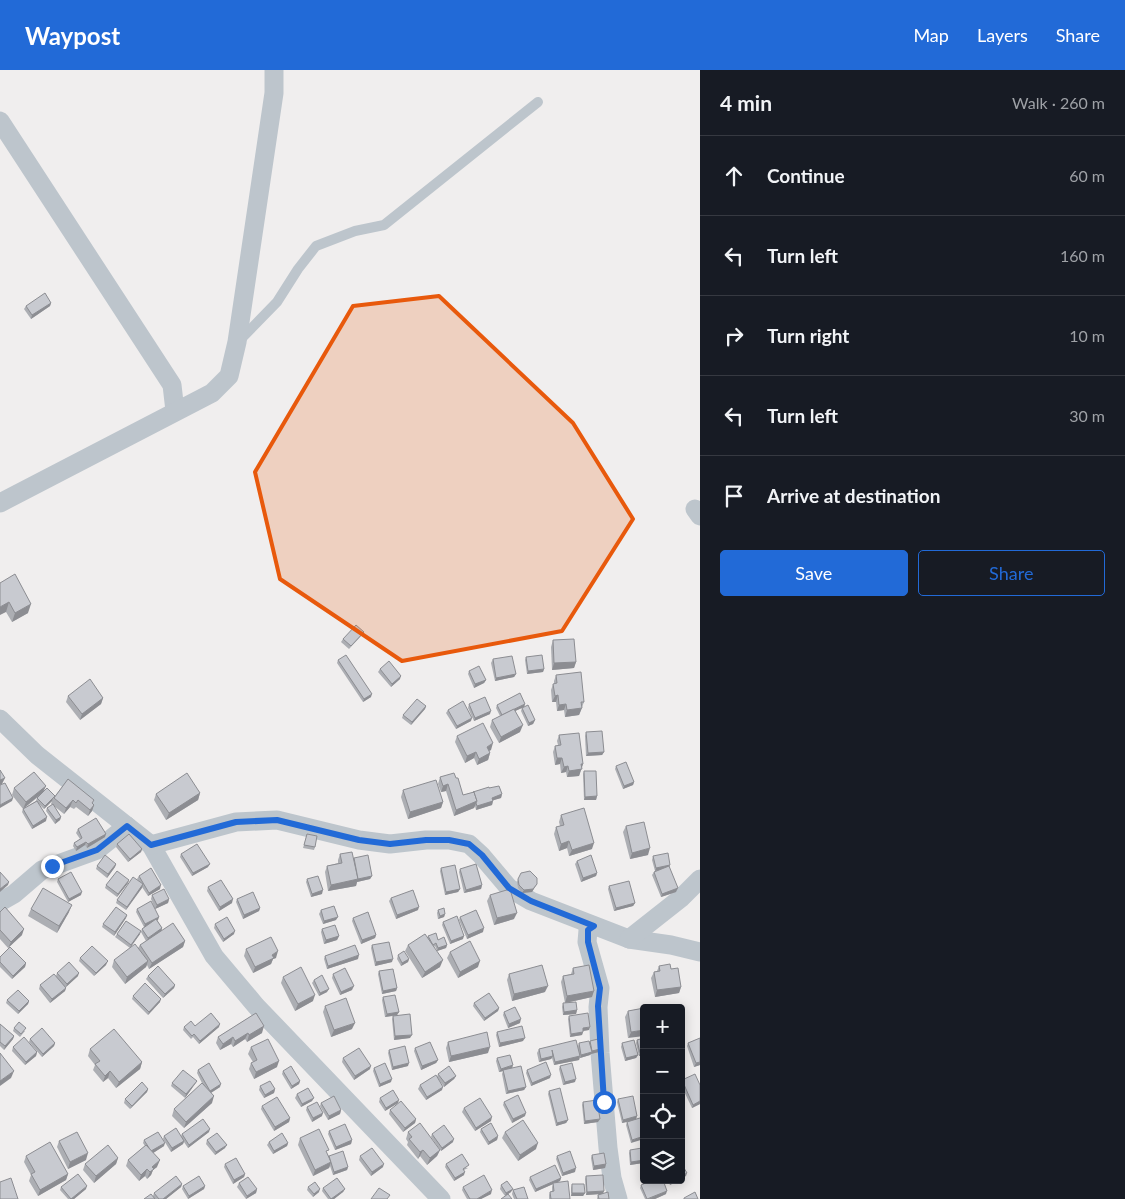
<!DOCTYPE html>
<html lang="en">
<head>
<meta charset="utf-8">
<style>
	body { margin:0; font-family:Lato,sans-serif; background:#242831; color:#f1f3f6 }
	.controls { position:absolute; right:15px; bottom:15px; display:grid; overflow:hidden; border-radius:5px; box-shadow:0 2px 12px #0003 }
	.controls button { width:45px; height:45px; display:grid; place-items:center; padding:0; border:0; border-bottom:1px solid #363941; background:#171b24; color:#f1f3f6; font:25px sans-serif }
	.stop { position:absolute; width:15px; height:15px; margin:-11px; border:4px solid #226ad7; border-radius:50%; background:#fff }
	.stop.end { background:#226ad7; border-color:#fff; box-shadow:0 1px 5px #0008 }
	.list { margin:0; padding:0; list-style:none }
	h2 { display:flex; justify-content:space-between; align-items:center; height:65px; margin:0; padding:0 20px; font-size:21px }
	h2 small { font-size:16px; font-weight:400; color:#9ea1a6 }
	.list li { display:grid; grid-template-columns:32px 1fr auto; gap:15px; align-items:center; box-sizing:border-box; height:80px; padding:0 20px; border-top:1px solid #363941 }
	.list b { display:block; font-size:19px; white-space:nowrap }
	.list em { font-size:16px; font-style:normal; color:#9ea1a6 }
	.actions { display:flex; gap:10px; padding:15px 20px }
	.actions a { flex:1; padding:11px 0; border:1px solid #226ad7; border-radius:5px; text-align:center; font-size:18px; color:#226ad7 }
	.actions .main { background:#226ad7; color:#fff }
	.icon { flex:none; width:28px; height:28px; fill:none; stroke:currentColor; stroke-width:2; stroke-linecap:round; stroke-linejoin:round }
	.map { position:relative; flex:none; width:700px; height:1129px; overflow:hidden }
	header { display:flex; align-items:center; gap:30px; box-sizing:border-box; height:70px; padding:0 25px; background:#226ad7; color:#fff }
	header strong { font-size:24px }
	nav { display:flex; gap:28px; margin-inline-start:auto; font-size:18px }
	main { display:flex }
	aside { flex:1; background:#171b24 }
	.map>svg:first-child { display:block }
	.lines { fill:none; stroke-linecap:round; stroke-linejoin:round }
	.lane { stroke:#bdc5cc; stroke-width:10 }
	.street { stroke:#bdc5cc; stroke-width:19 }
	.wall { fill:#acaeb3 }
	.shaded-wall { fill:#8c8d92 }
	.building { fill:#c8cad0; stroke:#8c8d92 }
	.route { stroke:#226ad7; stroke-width:6 }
	.marked { fill:#e8590c; fill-opacity:0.2; stroke:#e8590c; stroke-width:4; stroke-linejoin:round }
</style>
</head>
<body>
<header>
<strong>Waypost</strong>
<nav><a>Map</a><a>Layers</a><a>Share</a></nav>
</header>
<main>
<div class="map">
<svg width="700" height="1129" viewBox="0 0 700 1129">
	<rect width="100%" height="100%" fill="#f0eeee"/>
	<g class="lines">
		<path class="lane" d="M240,270l37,-38 21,-33 18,-23 39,-15 29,-6 154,-123"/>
		<g class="street">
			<path d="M0,51l172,264 3,26"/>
			<path d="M0,433l212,-110 17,-17 8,-34 37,-249v-23"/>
			<path d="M695,439l5,7"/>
			<path d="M0,649l37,36 114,90 63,111 42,50 185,193"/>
			<path d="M151,775l85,-23 41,-2 82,20 31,4 36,-4h23l20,4 12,11 28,33 22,13 98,38 42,6 29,7"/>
			<path d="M0,832l14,-8 28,-24 55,-20 30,-24"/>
			<path d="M594,856l-6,4 -1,12 13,46 -2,19 2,46 8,95 4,30 6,21"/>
			<path d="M629,869l52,-41 19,-19"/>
		</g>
	</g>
	<g class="wall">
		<path d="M51,233l-1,3 -19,13 -7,-10 2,-3z"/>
		<path d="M0,513l28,30 -16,9 -6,-10z"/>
		<path d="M362,565l-13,14 -8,-7 2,-3z"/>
		<path d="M553,570l23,22 -2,6 -22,2 -1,-23z"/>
		<path d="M526,587l18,12 -1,3 -16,2 -2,-14z"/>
		<path d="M493,589l23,15 -2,3 -19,4 -4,-18z"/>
		<path d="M338,590l33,37 -8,5 -26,-39z"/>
		<path d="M380,599l20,10 -9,8 -13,-15z"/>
		<path d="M469,601l17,9 -2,3 -10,5 -6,-14z"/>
		<path d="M556,605l28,27 -5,13 -14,2 -1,-7 -7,1 -1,-9h-4l-1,-12 2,-6h1v-3z"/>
		<path d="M68,626l35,2 -2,6 -21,16 -14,-18z"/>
		<path d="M469,634l21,10 -16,7 -6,-13z"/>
		<path d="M525,634l-1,3 -9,4 5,21 -21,11 -9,-16 2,-7 8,-4 -4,-8 1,-3z"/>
		<path d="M426,636l-1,3 -14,16 -9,-7 1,-3z"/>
		<path d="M522,638l13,12 -2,4 -5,2 -7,-15z"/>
		<path d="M448,640l23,11 -15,8 -10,-16z"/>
		<path d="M586,662l18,20 -2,3 -16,1 -1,-20z"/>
		<path d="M559,665l24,29 -4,12 -12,1 -1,-5 -5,1 -1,-9 -5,1 -2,-13 2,-6 3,-1 -1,-4z"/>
		<path d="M457,666l34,14 -2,1 1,2 -2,7 -11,5 -3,-7 -9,5 -10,-21z"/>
		<path d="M616,696l18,16 -1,3 -10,4 -8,-20z"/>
		<path d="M584,701l13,25 -1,4h-12l-1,-26z"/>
		<path d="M440,707l16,1 7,17 26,-7 13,6 -1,4 -8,2 -1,5 -16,5 -1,-4 -1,2 -20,8 -8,-25 -5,1 -3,-8z"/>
		<path d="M68,709l26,26 -2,6 -4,5 -12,-9 -2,2 -4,-2 -6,7 -10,-8 7,11 -1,3 -5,4 -9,-13 1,-3 5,-3 -1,-1 1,-3 -8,8 -5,-5 7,17 -14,8 -10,-17 1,-3 13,-8 1,-3 6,-5 -20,16 -11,-14 2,-7 32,-2 -3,6 12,4z"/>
		<path d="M403,720l40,12 -2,6 -33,11 -7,-22z"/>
		<path d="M200,723l-2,7 -32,20 -12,-20 2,-6z"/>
		<path d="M561,745l31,34 -23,7 -2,-8 -8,3 -5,-17 2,-7 4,-1 -1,-4z"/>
		<path d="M626,756l22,29 -18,4 -7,-27z"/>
		<path d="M78,759l27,8 -18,11 -2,-3 -9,6 -3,-5 1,-3 6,-4 -4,-6z"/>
		<path d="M307,764l8,13 -1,3 -11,-2z"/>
		<path d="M117,774l25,5 -1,3 -13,10 -12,-15z"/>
		<path d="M181,784l27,13 -16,9 -12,-19z"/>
		<path d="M340,784l14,4 18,18 -2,3 -13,3 -1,4 -28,5 -3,-19 2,-6 11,-3v-3z"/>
		<path d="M653,786l16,11 7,25 -15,5 -9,-22 2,-3 4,-2 -3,1 -3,-11z"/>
		<path d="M577,791l20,12 -1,3 -15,6 -6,-18z"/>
		<path d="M116,794l-1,3 -8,11 -11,-9 1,-3z"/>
		<path d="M441,798l19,21 -2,3 -13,3 -5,-24z"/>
		<path d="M460,799l22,16 -1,4 -17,4 -5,-21z"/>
		<path d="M139,806l21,13 -12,7 -6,-9 -16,23 -10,-7 1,-3 22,-18 -2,-3z"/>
		<path d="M58,809l23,16 -13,7 -11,-20z"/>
		<path d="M307,809l15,15 -11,3 -5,-15z"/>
		<path d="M518,809l17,8 -3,5 -10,1 -4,-5 -1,-6z"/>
		<path d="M128,813l-11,14 -12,-9 1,-3z"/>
		<path d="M609,816l26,17 -2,3 -19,5 -6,-22z"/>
		<path d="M208,817l24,16 -13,8 -12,-20z"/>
		<path d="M152,825l17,4 -1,4 -13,6 -4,-10z"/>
		<path d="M490,825l24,24 -20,6 -7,-24z"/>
		<path d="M391,828l27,12 -22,9 -7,-18z"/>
		<path d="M237,829l23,9 -1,3 -16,8 -7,-17z"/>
		<path d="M31,839l38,3 -12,21 -29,-17z"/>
		<path d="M137,839l22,8 -2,3 5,8v3l23,10 -2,6 -34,22 -2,-4 -1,2 -21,17 -13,-17 2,-7 24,-12 2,-3 6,-4 -5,-9 1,-3 2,-2 -8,-15z"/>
		<path d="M321,840l15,10 -13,4 -4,-10z"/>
		<path d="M438,840l7,4 -1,3 -6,2 -1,-6z"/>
		<path d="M0,842l22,23 -14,13 -8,-9z"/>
		<path d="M127,845l-1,3 -12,18 -12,-9 1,-3z"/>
		<path d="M460,847l23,15 -16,7 -8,-19z"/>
		<path d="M353,848l23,17 -1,3 -14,6 -9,-23z"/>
		<path d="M443,852l20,17 -13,5 -8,-19z"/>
		<path d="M215,854l19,10 -11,8 -9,-14z"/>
		<path d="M322,859l17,7 -2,4 -13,4 -3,-12z"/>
		<path d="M117,864h23l-10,14 -15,-11z"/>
		<path d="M428,866l10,4 9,5 -1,3 -9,3 -2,-5 -1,1 6,20 -18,11 -17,-27 3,-6 20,-8z"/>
		<path d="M372,875l20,17 -17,4 -4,-18z"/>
		<path d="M246,879l30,9 -3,1 -2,5 -18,9 -9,-17z"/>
		<path d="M450,882l28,15 -20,11 -11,-20z"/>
		<path d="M398,885l11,4 -1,3 -7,4 -4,-7z"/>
		<path d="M325,886l33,3 -31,10 -3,-10z"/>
		<path d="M0,887l26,6 -1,4 -13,12 -12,-12z"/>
		<path d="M80,888l26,7 -12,11 -15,-15z"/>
		<path d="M659,896l12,3 10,18 -2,6 -24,4 -4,-19 3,-6 3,-1z"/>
		<path d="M573,898l19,29 -27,6 -4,-21 2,-6 8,-2z"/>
		<path d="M379,901l18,17 -1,3 -14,3 -4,-20z"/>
		<path d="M57,903l21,3 -12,11 -1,4 -15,12 -11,-14 1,-4 16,-9z"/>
		<path d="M333,904l19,16 -12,5 -8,-17z"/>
		<path d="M509,904l36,18 -33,9 -5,-21z"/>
		<path d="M148,906l27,9 -1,3 -11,10 -17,-19z"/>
		<path d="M283,907l30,24 -18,10 -14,-28z"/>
		<path d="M314,910l13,12 -8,4 -7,-13z"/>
		<path d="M133,926l27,6 -12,13 -16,-16z"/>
		<path d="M383,927l16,15 -2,3 13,23 -16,2 -2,-21 1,-3 -8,1 -3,-17z"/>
		<path d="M7,930l22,1 -1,3 -10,10 -12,-11z"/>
		<path d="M474,933l25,5 -1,3 -14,10 -11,-15z"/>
		<path d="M563,933l14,7 -1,4 -13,1 -1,-8z"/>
		<path d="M325,936l27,23 -21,8 -8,-25z"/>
		<path d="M644,938l-16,30 -3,-21 3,-6z"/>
		<path d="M504,942l16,11 -12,5 -5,-13z"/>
		<path d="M256,943l6,20 -15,9 -2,-3 -12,8 -2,-3 -11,6 -4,-7 2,-6z"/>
		<path d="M569,946l20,14 -6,1 -1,4 -12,2 -2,-18z"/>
		<path d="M0,954l14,12 -1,3 -9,11 -4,-4z"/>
		<path d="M195,956l24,1 -20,17 -6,-7 -2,2 -8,-9 1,-3z"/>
		<path d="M14,958l11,3 -5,6 -7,-6z"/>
		<path d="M497,962l26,9 -24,6 -3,-12z"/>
		<path d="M644,968v17l-5,1 -3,-13 1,-3z"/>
		<path d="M700,968v27l-6,2 -7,-21 1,-3z"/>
		<path d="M30,969l25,4 -1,3 -12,11 -13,-15z"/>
		<path d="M590,971l9,11 -8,2 -1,1 -10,3v-1l-1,3 -25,5 -2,-7 -1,1 -12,3 -2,-9 2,-4 39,-3 1,-3h10z"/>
		<path d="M448,972l40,11 -39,9 -3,-14z"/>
		<path d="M622,973l16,12 -2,3 -11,3 -4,-14z"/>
		<path d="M13,977l24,5 -1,4 -11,9 -13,-14z"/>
		<path d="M251,977l26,20 -23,12 -5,-10 2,-6 2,-1 -5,-8z"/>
		<path d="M415,978l23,12 -2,3 -15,7 -7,-19z"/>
		<path d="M90,979l52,13 -2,7 -24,19 -8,-10 -5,4 -10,-12 2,-5 -7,-9z"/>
		<path d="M389,980l19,16 -16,4 -4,-17z"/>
		<path d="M343,988l27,11 -16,11 -12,-18z"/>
		<path d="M497,988l15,10 14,19 -2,3 -18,4 -4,-20 1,-3 -4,1 -3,-11z"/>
		<path d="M560,996l15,16 -12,3 -4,-16z"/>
		<path d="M374,998l17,14 -12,5 -6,-16z"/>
		<path d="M198,1000l22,17 -9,6 1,10 -28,25 -12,-12 2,-7 29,-24 -6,-12z"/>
		<path d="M527,1000l23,8 -19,8 -5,-13z"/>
		<path d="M283,1001l17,10 -1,3 -8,5 -9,-15z"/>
		<path d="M438,1004l18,2 -2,3 -10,8 -7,-10z"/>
		<path d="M682,1010l18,5v19l-8,4 -11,-23z"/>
		<path d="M197,1011l-2,3 -10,14 -14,-12 1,-3z"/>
		<path d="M420,1015l22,5 -16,10 -8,-11z"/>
		<path d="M260,1016l15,3 -1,4 -10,5 -5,-8z"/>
		<path d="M148,1019l-1,3 -17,17 -6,-6 1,-4z"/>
		<path d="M549,1021l19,29 -2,3 -10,3 -8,-32z"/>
		<path d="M297,1024l15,7 -11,6 -6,-9z"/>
		<path d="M642,1025h2v14l-3,-11z"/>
		<path d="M380,1028l18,5 -13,8 -6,-9z"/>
		<path d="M618,1029l18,20 8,2 -13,22 -5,-18 1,-3 3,-1 -8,2 -5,-21z"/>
		<path d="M504,1032l21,14 -13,7 -9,-18z"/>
		<path d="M583,1032l15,20 -14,2 -2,-19z"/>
		<path d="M321,1033l20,7 -1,4 -12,6 -8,-14z"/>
		<path d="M262,1036l28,12 -1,4 -15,9 -13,-22z"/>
		<path d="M307,1037l15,9 -10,6 -6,-12z"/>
		<path d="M464,1038l27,13 -16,10 -13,-19z"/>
		<path d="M390,1040l26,9 -1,4 -12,9 -14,-18z"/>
		<path d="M481,1059l17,7 -1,4 -9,5 -8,-13z"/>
		<path d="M329,1061l23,9 -1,4 -16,6 -7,-16z"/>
		<path d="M209,1062l-21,16 -4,-6 -1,2 -12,8 -8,-13 1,-3h17l1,-2z"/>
		<path d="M408,1062l32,18 -3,6 -10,9 -7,-9 -2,3 -11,-14 1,-3 -2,-3z"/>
		<path d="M505,1062l31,17 -18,12 -16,-23z"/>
		<path d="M432,1064l21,8 -12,9 -10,-14z"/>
		<path d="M300,1068l27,16 2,2 19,11 -1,3 -14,5 -3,-9 -1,2 -16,8 -15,-31z"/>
		<path d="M144,1070l20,6 -11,7 4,14 -4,3 -2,5 -4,4 -2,-3 -6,5 -13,-15 2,-6 17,-14 -2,-3z"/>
		<path d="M207,1070l18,8 -10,7 -9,-11z"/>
		<path d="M59,1071l27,19 -18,9 -11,-22z"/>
		<path d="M269,1072l19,1 -1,3 -14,8 -6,-9z"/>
		<path d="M630,1080l13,13 -13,2 -1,-12z"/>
		<path d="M592,1085l14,9 -1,4 -12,2 -2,-12z"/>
		<path d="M26,1086l42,18 -2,6 -28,16 -9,-15 2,-6 -7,-13z"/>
		<path d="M360,1086l23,11 -12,9 -12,-16z"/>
		<path d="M557,1086l18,16 -13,4 -6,-17z"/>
		<path d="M118,1088l-2,6 -22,19 -11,-13 2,-6z"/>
		<path d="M225,1094l20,10 -1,3 -11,7 -9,-17z"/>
		<path d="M446,1094l22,4 -4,2v5l-10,6 -9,-14z"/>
		<path d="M586,1106l23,23h-12l1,-5 -12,1 -1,-16z"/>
		<path d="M530,1107l31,1 -1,3 -5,2 15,16h-21v-4l1,-3 2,-1v-4l1,-3 -18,8 -6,-12z"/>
		<path d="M667,1110h12l-9,5z"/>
		<path d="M239,1113l18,6 -1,4 -10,6 -9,-12z"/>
		<path d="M182,1114l-1,3 -15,12h-22l9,-3 1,-3z"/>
		<path d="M572,1114l13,9 -2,3h-12v-8z"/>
		<path d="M501,1115l10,7 -6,4 -5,-7z"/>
		<path d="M641,1115l25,9 -11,5h-10l-5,-11z"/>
		<path d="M183,1116h22l-1,3 -16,10 -6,-10z"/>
		<path d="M61,1117l25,2 -12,10h-6l-8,-9z"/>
		<path d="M308,1117l11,5 -6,5 -6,-7z"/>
		<path d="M463,1117l28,7 -10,5h-14l-5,-9z"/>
		<path d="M323,1118l22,1 -2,3 -9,7h-6l-6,-8z"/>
		<path d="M513,1120l15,9h-14l-2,-5z"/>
	</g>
	<g class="shaded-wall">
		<path d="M51,233l-1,3 -19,13 1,-4z"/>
		<path d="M9,532l-3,10 -6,3v-8z"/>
		<path d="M31,534l-3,9 -16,9 3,-9z"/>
		<path d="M576,592l-2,6 -22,2 2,-7z"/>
		<path d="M544,599l-1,3 -16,2 1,-3z"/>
		<path d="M516,604l-2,3 -19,4 1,-3z"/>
		<path d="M401,606l-1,3 -9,8 1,-3z"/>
		<path d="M486,610l-2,3 -10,5 1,-4z"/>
		<path d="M372,624l-1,3 -8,5 1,-3z"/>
		<path d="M558,625l-2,7h-4l3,-6z"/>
		<path d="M103,628l-2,6 -21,16 2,-6z"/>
		<path d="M525,634l-1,3 -24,11 2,-3z"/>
		<path d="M566,634l-2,6 -7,1 2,-6z"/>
		<path d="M426,636l-1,3 -14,16 1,-3z"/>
		<path d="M582,638l-3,7 -14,2 2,-7z"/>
		<path d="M491,641l-1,3 -16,7 1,-3z"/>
		<path d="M472,648l-1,3 -15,8 1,-3z"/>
		<path d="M535,650l-2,4 -5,2 1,-3z"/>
		<path d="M523,655l-3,7 -21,11 2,-6z"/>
		<path d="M493,673l-2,7 -7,3 3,-6z"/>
		<path d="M476,682l-2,6 -9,5 2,-7z"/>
		<path d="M604,682l-2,3 -16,1 2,-3z"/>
		<path d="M490,683l-2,7 -11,5 2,-6z"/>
		<path d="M557,688h5l-2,6 -5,1z"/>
		<path d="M581,694h2l-4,12 -12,1 2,-6z"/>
		<path d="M568,696l-2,6 -5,1 3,-6z"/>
		<path d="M5,708l-3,6 -2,1v-5z"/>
		<path d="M634,712l-1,3 -10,4 1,-3z"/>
		<path d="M448,714l-2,7 -5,1 2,-6z"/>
		<path d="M46,716l-3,6 -20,17 3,-7z"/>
		<path d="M200,723l-2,7 -32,20 3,-7z"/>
		<path d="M502,724l-1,4 -10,3 1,-3z"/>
		<path d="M597,726l-1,4h-12l1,-3z"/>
		<path d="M13,728l-1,3 -12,7v-3z"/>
		<path d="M53,728l-1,3 -8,8 1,-3z"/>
		<path d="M73,730l-3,7 -6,7 2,-6z"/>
		<path d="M477,731l-3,7 -20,8 2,-6z"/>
		<path d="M493,731l-1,4 -16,5 1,-4z"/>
		<path d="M443,732l-2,6 -33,11 2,-7z"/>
		<path d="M94,735l-2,6 -4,5 2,-6z"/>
		<path d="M47,747l-1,4 -14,8 1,-3z"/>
		<path d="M61,747l-1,3 -5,4 1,-4z"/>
		<path d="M106,764l-1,3 -18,11 1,-4z"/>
		<path d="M569,771l-2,7 -8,3 2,-7z"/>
		<path d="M86,772l-1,3 -9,6 1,-4z"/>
		<path d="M594,773l-2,6 -23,7 3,-6z"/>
		<path d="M650,778l-2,7 -18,4 2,-6z"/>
		<path d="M142,779l-1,3 -13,10 2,-3z"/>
		<path d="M116,794l-1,3 -8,11 1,-4z"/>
		<path d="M210,794l-2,3 -16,9 1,-3z"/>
		<path d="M670,795l-1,3 -14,3 1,-3z"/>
		<path d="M597,803l-1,3 -15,6 2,-4z"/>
		<path d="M372,806l-2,3 -13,3 -1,4 -28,5 3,-6z"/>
		<path d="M129,810l-1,3 -11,14 1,-3z"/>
		<path d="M9,812l-1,3 -8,7v-3z"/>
		<path d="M143,814l-1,4 -16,22 1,-3z"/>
		<path d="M537,814l-2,3 -3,5 -10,1 2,-3z"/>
		<path d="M161,815l-1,4 -12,7 1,-3z"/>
		<path d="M482,815l-1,4 -17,4 2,-3z"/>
		<path d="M678,818l-2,4 -15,5 1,-3z"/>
		<path d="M460,819l-2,3 -13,3 1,-3z"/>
		<path d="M323,820l-1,4 -11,3 1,-3z"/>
		<path d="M82,822l-1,3 -13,7 1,-3z"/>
		<path d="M169,829l-1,4 -13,6 2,-4z"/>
		<path d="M233,829l-1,4 -13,8 1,-4z"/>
		<path d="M635,833l-2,3 -19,5 2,-3z"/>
		<path d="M72,835l-3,7 -12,21 2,-7z"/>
		<path d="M419,837l-1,3 -22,9 1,-4z"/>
		<path d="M260,838l-1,3 -16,8 1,-4z"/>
		<path d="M517,843l-3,6 -20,6 3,-7z"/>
		<path d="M445,844l-1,3 -6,2 2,-3z"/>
		<path d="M127,845l-1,3 -12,18 1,-4z"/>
		<path d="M159,847l-1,3 -14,7 1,-3z"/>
		<path d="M338,847l-2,3 -13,4 1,-3z"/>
		<path d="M162,858l-1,3 -14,10 1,-3z"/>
		<path d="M484,858l-1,4 -16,7 1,-4z"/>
		<path d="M24,859l-2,6 -14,13 3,-6z"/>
		<path d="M141,861l-1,3 -10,14 1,-3z"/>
		<path d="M235,861l-1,3 -11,8 1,-3z"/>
		<path d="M376,865l-1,3 -14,6 1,-4z"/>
		<path d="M339,866l-2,4 -13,4 2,-4z"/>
		<path d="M464,866l-1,3 -13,5 1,-3z"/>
		<path d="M185,871l-2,6 -34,22 3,-6z"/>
		<path d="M447,875l-1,3 -9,3 1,-3z"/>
		<path d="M278,881l-2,7 -3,1 -2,5 -18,9 2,-6 17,-12z"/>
		<path d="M359,885l-1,4 -31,10 1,-3z"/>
		<path d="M393,889l-1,3 -17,4 1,-4z"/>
		<path d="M409,889l-1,3 -7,4 1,-3z"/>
		<path d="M443,890l-3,7 -18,11 3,-6z"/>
		<path d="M108,891l-2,4 -12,11 2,-3z"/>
		<path d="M148,891l-2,6 -21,17 2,-7z"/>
		<path d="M480,891l-2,6 -20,11 2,-6z"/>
		<path d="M26,893l-1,4 -13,12 1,-3z"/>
		<path d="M79,903l-1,3 -12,11 1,-3z"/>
		<path d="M175,915l-1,3 -11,10 2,-4z"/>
		<path d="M354,916l-2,4 -12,5 1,-3z"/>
		<path d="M548,916l-3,6 -33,9 2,-7z"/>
		<path d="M681,917l-2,6 -24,4 2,-7z"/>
		<path d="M66,918l-1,3 -15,12 2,-4z"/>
		<path d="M397,918l-1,3 -14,3 1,-3z"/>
		<path d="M329,919l-2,3 -8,4 1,-3z"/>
		<path d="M594,921l-2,6 -27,6 2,-7z"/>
		<path d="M315,925l-2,6 -18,10 3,-7z"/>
		<path d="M161,929l-1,3 -12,13 1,-3z"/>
		<path d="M29,931l-1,3 -10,10 1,-3z"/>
		<path d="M499,938l-1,3 -14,10 1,-3z"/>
		<path d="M577,940l-1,4 -13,1 1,-3z"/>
		<path d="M399,942l-2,3 -12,2 2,-3z"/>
		<path d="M521,949l-1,4 -12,5 1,-4z"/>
		<path d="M355,953l-3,6 -21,8 3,-7z"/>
		<path d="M220,954l-1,3 -20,17 1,-3z"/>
		<path d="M264,956l-2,7 -15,9 2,-7z"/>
		<path d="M590,957l-1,3 -7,1 1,-3z"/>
		<path d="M644,960v6l-16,2 3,-6z"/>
		<path d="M583,962l-1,3 -12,2 1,-3z"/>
		<path d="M248,963l-3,6 -12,8 2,-6z"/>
		<path d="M412,965l-2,3 -16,2 1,-4z"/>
		<path d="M14,966l-1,3 -9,11 1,-4z"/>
		<path d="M233,967l-2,7 -11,6 3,-6z"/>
		<path d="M525,968l-2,3 -24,6 1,-4z"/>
		<path d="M55,973l-1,3 -12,11 1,-3z"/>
		<path d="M490,977l-2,6 -39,9 2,-6z"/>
		<path d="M600,979l-1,3 -8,2 -1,1 -10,3 1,-3 11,-3v-1z"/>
		<path d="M37,982l-1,4 -11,9 1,-3z"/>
		<path d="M644,982v3l-5,1 1,-3z"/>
		<path d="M638,985l-2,3 -11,3 1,-3z"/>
		<path d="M553,986l-2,3 -12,3 2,-3z"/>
		<path d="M580,986l-1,4 -25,5 1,-3z"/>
		<path d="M438,990l-2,3 -15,7 1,-4z"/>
		<path d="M279,991l-2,6 -23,12 2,-7z"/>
		<path d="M142,992l-2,7 -24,19 3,-6z"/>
		<path d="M700,992v3l-6,2 2,-4z"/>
		<path d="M409,993l-1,3 -16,4 1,-3z"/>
		<path d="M513,995l-1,4 -13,3 2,-3z"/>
		<path d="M371,996l-1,3 -16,11 1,-4z"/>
		<path d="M14,1001l-3,7 -11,8v-5z"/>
		<path d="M110,1001l-2,7 -5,4 2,-6z"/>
		<path d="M551,1005l-1,3 -19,8 1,-3z"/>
		<path d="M456,1006l-2,3 -10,8 1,-4z"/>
		<path d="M392,1009l-1,3 -12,5 1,-3z"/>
		<path d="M576,1009l-1,3 -12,3 2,-3z"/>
		<path d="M197,1011l-2,3 -10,14 1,-4z"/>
		<path d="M300,1011l-1,3 -8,5 1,-3z"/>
		<path d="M221,1014l-1,3 -11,7 1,-3z"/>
		<path d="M443,1017l-1,3 -16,10 1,-3z"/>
		<path d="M526,1017l-2,3 -18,4 2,-3z"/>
		<path d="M148,1019l-1,3 -17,17 2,-3z"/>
		<path d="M275,1019l-1,4 -10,5 1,-3z"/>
		<path d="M214,1026l-2,7 -28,25 2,-6z"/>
		<path d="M314,1028l-2,3 -11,6 1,-3z"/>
		<path d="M399,1030l-1,3 -13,8 1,-3z"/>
		<path d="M700,1031v3l-8,4 1,-3z"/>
		<path d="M341,1040l-1,4 -12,6 1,-4z"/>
		<path d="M323,1043l-1,3 -10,6 1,-4z"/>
		<path d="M526,1043l-1,3 -13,7 1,-4z"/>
		<path d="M637,1046l-1,4 -14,3 1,-3z"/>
		<path d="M492,1047l-1,4 -16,10 1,-3z"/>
		<path d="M290,1048l-1,4 -15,9 1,-4z"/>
		<path d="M416,1049l-1,4 -12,9 2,-4z"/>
		<path d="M600,1049l-2,3 -14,2 1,-3z"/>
		<path d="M568,1050l-2,3 -10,3 1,-3z"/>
		<path d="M210,1059l-1,3 -21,16 1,-3z"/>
		<path d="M498,1066l-1,4 -9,5 1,-3z"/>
		<path d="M644,1066v3l-13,4 1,-3z"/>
		<path d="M454,1069l-1,3 -12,9 1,-3z"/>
		<path d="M352,1070l-1,4 -16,6 1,-3z"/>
		<path d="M184,1071l-1,3 -12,8 1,-4z"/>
		<path d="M165,1073l-1,3 -14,9 1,-4z"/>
		<path d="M288,1073l-1,3 -14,8 1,-3z"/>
		<path d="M538,1073l-2,6 -18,12 2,-6z"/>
		<path d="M227,1075l-2,3 -10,7 1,-3z"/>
		<path d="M423,1080l-3,6 -2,3 2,-7z"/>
		<path d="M440,1080l-3,6 -10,9 3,-7z"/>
		<path d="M88,1083l-2,7 -18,9 2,-7z"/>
		<path d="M118,1088l-2,6 -22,19 2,-7z"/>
		<path d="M160,1090l-3,7 -4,3 -2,5 -4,4 5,-12z"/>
		<path d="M644,1090l-1,3 -13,2 1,-3z"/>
		<path d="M331,1092l-2,6 -16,8 2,-6z"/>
		<path d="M384,1094l-1,3 -12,9 1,-4z"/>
		<path d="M606,1094l-1,4 -12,2 1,-4z"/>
		<path d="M348,1097l-1,3 -14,5 1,-3z"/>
		<path d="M576,1098l-1,4 -13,4 1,-3z"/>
		<path d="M147,1099l-2,7 -6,5 2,-6z"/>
		<path d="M465,1102l-1,3 -10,6 1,-3z"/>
		<path d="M687,1103l-1,3 -5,3v-3z"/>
		<path d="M68,1104l-2,6 -28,16 2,-6z"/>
		<path d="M245,1104l-1,3 -11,7 1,-4z"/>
		<path d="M561,1108l-1,3 -25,11 1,-3z"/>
		<path d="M674,1110h5l-9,5 1,-3z"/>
		<path d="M182,1114l-1,3 -15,12h-3z"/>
		<path d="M87,1116l-1,3 -12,10h-3z"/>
		<path d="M205,1116l-1,3 -16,10 1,-3z"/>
		<path d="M257,1119l-1,4 -10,6 1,-3z"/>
		<path d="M320,1119l-1,3 -6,5 1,-3z"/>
		<path d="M345,1119l-2,3 -9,7h-3z"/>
		<path d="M513,1119l-2,3 -6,4 1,-3z"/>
		<path d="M492,1120l-1,4 -10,5h-4z"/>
		<path d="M604,1121l-1,3 -17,1 1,-3z"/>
		<path d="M667,1121l-1,3 -11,5h-7z"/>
		<path d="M572,1123h13l-2,3h-12z"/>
	</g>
	<g class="building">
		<path d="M45,223l6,10 -19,12 -6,-9z"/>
		<path d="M15,504l16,30 -16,9 -6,-11 -9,5v-24z"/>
		<path d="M356,555l8,7 -13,14 -8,-7z"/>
		<path d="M574,569l2,23 -22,1 -1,-23z"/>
		<path d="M346,585l26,39 -8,5 -26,-39z"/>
		<path d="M542,585l2,14 -16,2 -2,-14z"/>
		<path d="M512,586l4,18 -20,4 -3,-19z"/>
		<path d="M389,591l12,15 -9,8 -12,-15z"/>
		<path d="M479,596l7,14 -11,4 -6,-13z"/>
		<path d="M581,602l3,30h-3l1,6 -15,2 -1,-6 -7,1 -1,-10 -3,1 -2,-12 4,-1 -1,-8z"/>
		<path d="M90,609l13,19 -21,16 -14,-18z"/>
		<path d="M520,623l5,11 -23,11 -5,-10z"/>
		<path d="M485,627l6,14 -16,7 -6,-14z"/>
		<path d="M417,629l9,7 -14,16 -9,-7z"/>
		<path d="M463,631l9,17 -15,8 -9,-16z"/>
		<path d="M528,635l7,15 -6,3 -7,-15z"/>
		<path d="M514,639l9,16 -22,12 -9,-17z"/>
		<path d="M483,653l10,20 -6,4 3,6 -11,6 -3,-7 -9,4 -10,-20z"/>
		<path d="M602,661l2,21 -16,1 -2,-21z"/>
		<path d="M579,663l4,31h-2l1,5 -13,2 -1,-5 -4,1 -2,-9h-5l-2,-12 6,-1 -2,-10z"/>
		<path d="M626,692l8,20 -10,4 -8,-20z"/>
		<path d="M0,700l5,8 -5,2z"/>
		<path d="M584,701h12l1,25 -12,1z"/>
		<path d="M34,702l12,14 -20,16 -12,-14z"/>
		<path d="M187,703l13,20 -31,20 -13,-19z"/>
		<path d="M454,703l2,5h2l5,17 11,-3 3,9 -21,9 -8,-26 -5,2 -3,-9z"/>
		<path d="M68,709l26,21 -2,3 2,2 -4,5 -12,-10 -2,3 -3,-3 -7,8 -12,-10z"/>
		<path d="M436,710l7,22 -33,10 -7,-22z"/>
		<path d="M5,713l8,15 -13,7v-20z"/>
		<path d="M499,716l3,8 -10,4 1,3 -16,5 -1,-3 1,-2 -3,-9h-1l16,-5v1z"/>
		<path d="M47,718l8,8 -10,10 -8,-8z"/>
		<path d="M37,731l10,16 -14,9 -10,-17z"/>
		<path d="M53,734l8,13 -5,3 -9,-12z"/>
		<path d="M584,738l10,35 -22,7 -3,-9 -8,3 -5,-17 8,-2 -3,-10z"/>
		<path d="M96,748l10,16 -18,10 -2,-2 -9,5 -3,-4 8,-5 -4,-9z"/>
		<path d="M644,752l6,26 -18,5 -6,-27z"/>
		<path d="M129,764l13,15 -12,10 -13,-15z"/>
		<path d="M307,764l10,2 -2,11 -11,-2z"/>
		<path d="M197,774l13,20 -17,9 -12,-19z"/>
		<path d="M352,782l6,27 -27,6 -4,-19 15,-3 -2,-9z"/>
		<path d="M668,783l2,12 -14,3 -3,-12z"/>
		<path d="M105,785l11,9 -8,10 -11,-8z"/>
		<path d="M368,785l4,21 -14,3 -4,-21z"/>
		<path d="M591,785l6,18 -14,5 -6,-17z"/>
		<path d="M476,794l6,21 -16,5 -6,-21z"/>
		<path d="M455,795l5,24 -14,3 -5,-24z"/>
		<path d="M669,796l9,22 -16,6 -8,-22z"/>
		<path d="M151,798l10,17 -12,8 -10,-17z"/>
		<path d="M117,801l12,9 -11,14 -12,-9z"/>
		<path d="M530,801l7,7v6l-4,5 -9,1 -5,-5 -1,-6 3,-6z"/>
		<path d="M0,802l9,10 -9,7z"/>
		<path d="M71,802l11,20 -13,7 -11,-20z"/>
		<path d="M318,806l5,14 -11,4 -5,-15z"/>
		<path d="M133,807l10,7 -16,23 -10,-7z"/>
		<path d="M221,810l12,19 -13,8 -12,-20z"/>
		<path d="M629,811l6,22 -19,5 -7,-22z"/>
		<path d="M43,818l29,17 -13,21 -28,-17z"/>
		<path d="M164,819l5,10 -12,6 -5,-10z"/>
		<path d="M510,819l7,24 -20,5 -7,-23z"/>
		<path d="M413,820l6,17 -22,8 -6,-17z"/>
		<path d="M253,822l7,16 -16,7 -7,-16z"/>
		<path d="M151,831l8,16 -14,7 -8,-15z"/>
		<path d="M334,836l4,11 -14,4 -3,-11z"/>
		<path d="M5,837l19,22 -13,13 -11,-12v-18z"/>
		<path d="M116,837l11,8 -12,17 -12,-8z"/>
		<path d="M444,838l1,6 -5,2 -2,-6z"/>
		<path d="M476,840l8,18 -16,7 -8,-18z"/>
		<path d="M368,842l8,23 -14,5 -9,-22z"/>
		<path d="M457,846l7,20 -13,5 -8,-19z"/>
		<path d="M227,847l8,14 -11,8 -9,-15z"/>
		<path d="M156,849l6,9 -14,10 -6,-9z"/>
		<path d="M126,851l15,10 -10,14 -14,-11z"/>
		<path d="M173,853l12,18 -33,22 -12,-18z"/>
		<path d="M335,855l4,11 -13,4 -4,-11z"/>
		<path d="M436,863l2,7 6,-3 3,8 -9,3 -2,-5 -3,2 -5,-9z"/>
		<path d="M425,864l18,26 -18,12 -17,-27z"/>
		<path d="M271,867l7,14 -6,4 2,3 -19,9 -9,-18z"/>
		<path d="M470,871l10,20 -20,11 -10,-20z"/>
		<path d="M389,872l4,17 -17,3 -4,-17z"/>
		<path d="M135,874l13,17 -21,16 -13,-17z"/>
		<path d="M355,875l4,10 -31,11 -3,-10z"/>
		<path d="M92,876l16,15 -12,12 -16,-15z"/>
		<path d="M10,877l16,16 -13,13 -13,-14v-5z"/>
		<path d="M404,881l5,8 -7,4 -4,-8z"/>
		<path d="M69,892l10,11 -12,11 -10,-11z"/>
		<path d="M670,894l1,5 7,-1 3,19 -24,3 -3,-18 6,-1 -1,-5z"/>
		<path d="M542,895l6,21 -34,8 -5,-20z"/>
		<path d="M589,895l5,26 -27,5 -4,-20 11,-2 -1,-6z"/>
		<path d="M158,896l17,19 -10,9 -17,-18z"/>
		<path d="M301,897l14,28 -17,9 -15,-27z"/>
		<path d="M345,898l9,18 -13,6 -8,-18z"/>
		<path d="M393,899l4,19 -14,3 -4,-20z"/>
		<path d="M54,904l12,14 -14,11 -12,-14z"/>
		<path d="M322,905l7,14 -9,4 -6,-13z"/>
		<path d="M145,913l16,16 -12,13 -16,-16z"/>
		<path d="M18,920l11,11 -10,10 -12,-11z"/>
		<path d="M489,923l10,15 -14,10 -11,-15z"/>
		<path d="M395,925l4,17 -12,2 -4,-17z"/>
		<path d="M346,928l9,25 -21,7 -9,-24z"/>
		<path d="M576,932l1,8 -13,2 -1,-9z"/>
		<path d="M515,937l6,12 -12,5 -5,-12z"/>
		<path d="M644,938v22l-13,2 -3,-21z"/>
		<path d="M211,943l9,11 -20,17 -6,-7 -2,2 -8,-9 7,-6 4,5z"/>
		<path d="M256,943l8,13 -15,9 -1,-2 -13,8 -2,-4 -10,7 -5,-7z"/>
		<path d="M588,943l2,14 -7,1v4l-12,2 -2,-18z"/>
		<path d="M410,944l2,21 -17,1 -2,-20z"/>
		<path d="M19,952l7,6 -5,6 -7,-6z"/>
		<path d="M0,954l14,12 -9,10 -5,-4z"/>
		<path d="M522,956l3,12 -25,5 -3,-11z"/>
		<path d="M42,958l13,15 -12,11 -13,-15z"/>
		<path d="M114,959l28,33 -23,20 -9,-11 -5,5 -10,-12 5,-3 -10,-12z"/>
		<path d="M487,962l3,15 -39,9 -3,-14z"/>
		<path d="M24,967l13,15 -11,10 -13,-15z"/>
		<path d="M644,968v14l-4,1 -3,-13z"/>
		<path d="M700,968v24l-4,1 -8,-20z"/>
		<path d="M268,969l11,22 -23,11 -5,-9 6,-3 -6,-13z"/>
		<path d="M598,969l2,10 -8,2 -2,-10z"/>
		<path d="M576,970l4,16 -25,6 -3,-12 1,6 -12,3 -2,-10z"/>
		<path d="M634,970l4,15 -12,3 -4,-15z"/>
		<path d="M589,971l3,11 -11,3 -2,-12z"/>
		<path d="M430,972l8,18 -16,6 -7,-18z"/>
		<path d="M405,976l4,17 -16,4 -4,-17z"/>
		<path d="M359,978l12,18 -16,10 -12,-18z"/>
		<path d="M0,983l14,18 -14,10z"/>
		<path d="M510,985l3,10 -12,4 -4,-11z"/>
		<path d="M546,992l5,13 -19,8 -5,-13z"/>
		<path d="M209,993l12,21 -11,7 -12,-21z"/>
		<path d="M385,993l7,16 -12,5 -6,-16z"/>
		<path d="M572,993l4,16 -11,3 -5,-16z"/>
		<path d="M291,996l9,15 -8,5 -9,-15z"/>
		<path d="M449,996l7,10 -11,7 -7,-9z"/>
		<path d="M521,996l5,21 -18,4 -5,-21z"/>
		<path d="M183,1000l14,11 -11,13 -14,-11z"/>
		<path d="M695,1004l5,11v16l-7,4 -11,-25z"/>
		<path d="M436,1005l7,12 -16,10 -7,-12z"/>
		<path d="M270,1011l5,8 -10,6 -5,-9z"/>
		<path d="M142,1012l6,7 -16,17 -7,-7z"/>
		<path d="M202,1013l12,13 -28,26 -12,-13z"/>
		<path d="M308,1018l6,10 -12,6 -5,-10z"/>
		<path d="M560,1018l8,32 -11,3 -8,-32z"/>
		<path d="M393,1020l6,10 -13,8 -6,-10z"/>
		<path d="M518,1025l8,18 -13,6 -9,-17z"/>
		<path d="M334,1026l7,14 -12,6 -8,-13z"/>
		<path d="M633,1026l4,20 -14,4 -5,-21z"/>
		<path d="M277,1027l13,21 -15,9 -13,-21z"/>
		<path d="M480,1028l12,19 -16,11 -12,-20z"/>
		<path d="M597,1030l3,19 -15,2 -2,-19z"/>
		<path d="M401,1031l15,18 -11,9 -15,-18z"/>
		<path d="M317,1032l6,11 -10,5 -6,-11z"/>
		<path d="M643,1047l1,4v15l-12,4 -5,-18z"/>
		<path d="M203,1049l7,10 -21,16 -7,-11z"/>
		<path d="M523,1050l15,23 -18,12 -15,-23z"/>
		<path d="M420,1053l20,27 -10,8 -7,-8 -3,2 -11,-13 3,-2 -4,-5z"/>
		<path d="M491,1053l7,13 -9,6 -8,-13z"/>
		<path d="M345,1054l7,16 -16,7 -7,-16z"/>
		<path d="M444,1055l10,14 -12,9 -10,-14z"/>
		<path d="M176,1058l8,13 -12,7 -8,-12z"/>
		<path d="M319,1059l10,21 -3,1 5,11 -16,8 -15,-32z"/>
		<path d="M77,1062l11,21 -18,9 -11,-21z"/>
		<path d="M158,1062l7,11 -14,8 -7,-11z"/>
		<path d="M217,1063l10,12 -11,7 -9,-12z"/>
		<path d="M282,1063l6,10 -14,8 -5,-9z"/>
		<path d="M50,1072l18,32 -28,16 -9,-16 4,-2 -9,-16z"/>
		<path d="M108,1075l10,13 -22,18 -11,-12z"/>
		<path d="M146,1075l14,15 -8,7 2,2 -4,3 -3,-3 -6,6 -13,-15z"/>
		<path d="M372,1078l12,16 -12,8 -12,-16z"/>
		<path d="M642,1078l2,12 -13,2 -1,-12z"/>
		<path d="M343,1081l5,16 -14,5 -5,-16z"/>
		<path d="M570,1081l6,17 -13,5 -6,-17z"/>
		<path d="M604,1083l2,11 -12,2 -2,-11z"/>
		<path d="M462,1084l7,11 -6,4 2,3 -10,6 -9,-14z"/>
		<path d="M236,1088l9,16 -11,6 -9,-16z"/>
		<path d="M681,1093l6,10 -6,3z"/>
		<path d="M555,1095l6,13 -25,11 -6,-12z"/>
		<path d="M78,1104l9,12 -16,13 -10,-12z"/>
		<path d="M484,1105l8,15 -15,9h-7l-7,-12z"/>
		<path d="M603,1105l1,16 -17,1 -1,-16z"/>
		<path d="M176,1106l6,8 -19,15h-4l-5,-6z"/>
		<path d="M199,1106l6,10 -16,10 -6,-10z"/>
		<path d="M248,1107l9,12 -10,7 -8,-13z"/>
		<path d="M11,1108l7,21h-18v-17z"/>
		<path d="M337,1108l8,11 -14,10 -8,-11z"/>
		<path d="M653,1110h10l4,11 -20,8 -6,-14z"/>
		<path d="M507,1111l6,8 -7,4 -5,-8z"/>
		<path d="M568,1111l2,18h-19l-1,-7 4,-1 -1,-8z"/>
		<path d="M315,1112l5,7 -6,5 -6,-7z"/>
		<path d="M572,1114h12l1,9h-13z"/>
		<path d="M524,1117l4,12h-11l-4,-9z"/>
		<path d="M379,1118l11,7 -3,4h-16z"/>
		<path d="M608,1122l1,7h-10l-1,-4z"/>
		<path d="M695,1122l3,7h-14v-1z"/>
		<path d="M151,1124l4,5h-11z"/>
		<path d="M508,1124l4,5h-11z"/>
	</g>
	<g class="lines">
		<path class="route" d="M52,796l45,-16 30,-24 24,19 85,-23 41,-2 82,20 31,4 36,-4h23l20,4 13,11 27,33 22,13 63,25 -6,4v12l12,46 -2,18 6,96"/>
	</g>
	<path class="marked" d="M439,226l134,127 60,96 -71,112 -160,30 -122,-82 -25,-107 98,-166z"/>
</svg>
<div class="controls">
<button>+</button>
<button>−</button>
<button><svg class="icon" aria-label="locate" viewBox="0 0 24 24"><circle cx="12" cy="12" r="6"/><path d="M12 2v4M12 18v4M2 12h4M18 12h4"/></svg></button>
<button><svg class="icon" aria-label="layers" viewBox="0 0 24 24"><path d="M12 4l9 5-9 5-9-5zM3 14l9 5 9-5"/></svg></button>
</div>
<div class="stop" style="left:604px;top:1032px"></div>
<div class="stop end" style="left:52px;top:796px"></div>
</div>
<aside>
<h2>4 min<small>Walk · 260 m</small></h2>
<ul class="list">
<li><svg class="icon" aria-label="ahead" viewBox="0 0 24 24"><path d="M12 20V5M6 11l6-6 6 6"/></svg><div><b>Continue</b></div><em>60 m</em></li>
<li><svg class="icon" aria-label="left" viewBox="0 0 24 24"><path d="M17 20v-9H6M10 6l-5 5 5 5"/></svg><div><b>Turn left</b></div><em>160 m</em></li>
<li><svg class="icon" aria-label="right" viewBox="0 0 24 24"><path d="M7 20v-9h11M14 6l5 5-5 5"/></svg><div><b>Turn right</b></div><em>10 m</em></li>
<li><svg class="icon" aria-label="left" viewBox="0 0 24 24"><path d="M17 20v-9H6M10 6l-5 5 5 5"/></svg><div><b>Turn left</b></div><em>30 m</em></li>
<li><svg class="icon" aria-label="arrive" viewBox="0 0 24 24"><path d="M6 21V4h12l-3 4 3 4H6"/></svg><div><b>Arrive at destination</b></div></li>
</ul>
<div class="actions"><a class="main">Save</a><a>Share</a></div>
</aside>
</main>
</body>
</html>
